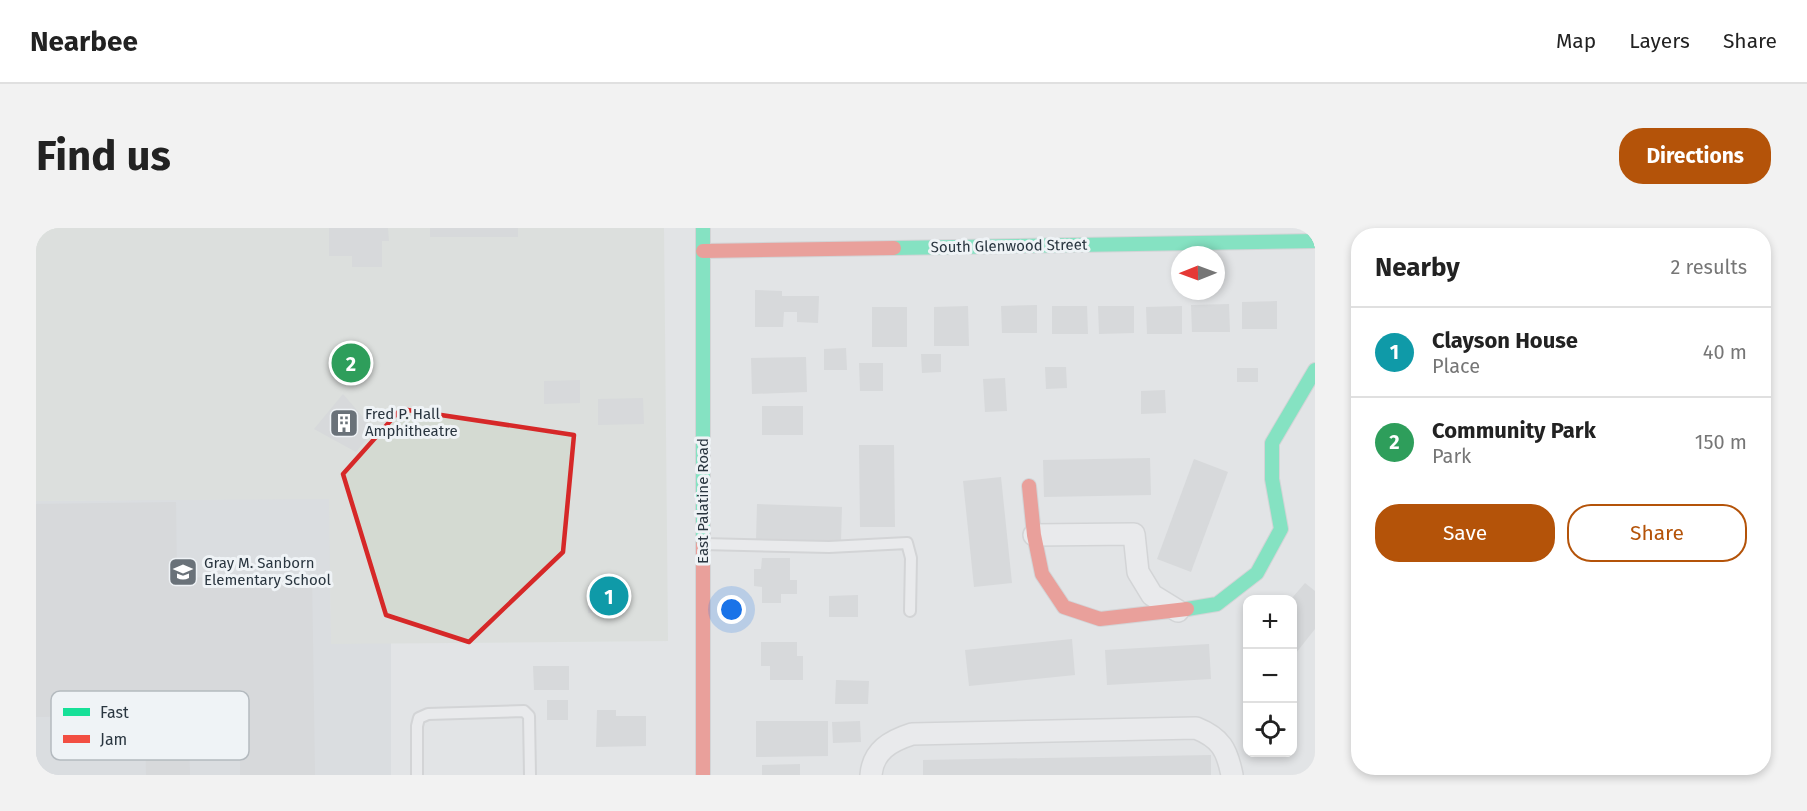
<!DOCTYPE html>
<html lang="en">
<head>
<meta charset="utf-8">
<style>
	body { margin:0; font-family:"Fira Sans",sans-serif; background:#f2f2f2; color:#222 }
	.controls { position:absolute; right:18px; bottom:18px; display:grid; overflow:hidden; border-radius:12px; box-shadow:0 3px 9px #0003 }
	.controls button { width:54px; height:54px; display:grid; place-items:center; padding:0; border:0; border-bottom:2px solid #e0e0e0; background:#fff; color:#222; font:30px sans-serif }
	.compass { position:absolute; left:1135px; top:18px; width:54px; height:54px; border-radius:50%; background:#fff; box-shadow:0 3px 9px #0003; rotate:269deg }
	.you { position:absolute; left:696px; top:382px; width:21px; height:21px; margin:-15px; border:4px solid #fff; border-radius:50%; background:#1a73e8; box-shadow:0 0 0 9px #1a73e833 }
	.badge { display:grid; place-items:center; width:39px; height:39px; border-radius:50%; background:#b45309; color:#fff; font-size:20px; font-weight:700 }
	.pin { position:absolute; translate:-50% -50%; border:3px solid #fff; box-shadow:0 2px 6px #0006 }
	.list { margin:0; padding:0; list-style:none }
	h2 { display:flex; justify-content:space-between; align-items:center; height:78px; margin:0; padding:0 24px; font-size:26px }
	h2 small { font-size:20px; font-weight:400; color:#767676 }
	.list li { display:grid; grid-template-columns:39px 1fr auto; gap:18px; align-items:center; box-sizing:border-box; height:90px; padding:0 24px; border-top:2px solid #e0e0e0 }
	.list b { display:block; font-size:22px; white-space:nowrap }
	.list p { margin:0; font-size:20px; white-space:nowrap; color:#767676 }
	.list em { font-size:20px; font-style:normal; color:#767676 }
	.actions { display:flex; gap:12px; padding:18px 24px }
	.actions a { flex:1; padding:14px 0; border:2px solid #b45309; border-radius:24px; text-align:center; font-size:21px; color:#b45309 }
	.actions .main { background:#b45309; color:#fff }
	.icon { flex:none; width:33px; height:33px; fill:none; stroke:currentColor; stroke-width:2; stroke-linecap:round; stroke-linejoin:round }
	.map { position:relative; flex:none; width:1279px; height:547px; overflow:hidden; border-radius:24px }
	header { display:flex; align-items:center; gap:36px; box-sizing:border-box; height:84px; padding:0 30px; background:#fff; border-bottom:2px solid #e0e0e0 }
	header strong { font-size:28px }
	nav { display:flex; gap:33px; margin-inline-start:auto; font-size:21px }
	.intro { display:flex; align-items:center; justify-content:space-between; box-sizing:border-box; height:144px; padding:0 36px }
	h1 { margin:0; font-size:42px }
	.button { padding:15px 27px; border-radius:24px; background:#b45309; color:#fff; font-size:21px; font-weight:700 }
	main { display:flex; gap:36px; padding:0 36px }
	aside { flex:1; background:#fff; border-radius:24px; box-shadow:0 3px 9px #0003 }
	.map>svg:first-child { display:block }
	.built { fill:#d0d4d9 }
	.green { fill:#d4dad2 }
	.building { fill:#caccce }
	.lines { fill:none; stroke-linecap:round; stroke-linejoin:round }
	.lane-casing { stroke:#c0c2c4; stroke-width:14 }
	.street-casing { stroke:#c0c2c4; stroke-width:24 }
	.fast-casing { stroke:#c0c2c4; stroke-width:16 }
	.jam-casing { stroke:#c0c2c4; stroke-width:16 }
	.lane { stroke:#f1f2f3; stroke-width:10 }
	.street { stroke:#f1f2f3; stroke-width:21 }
	.fast { stroke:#16e098; stroke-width:14 }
	.jam { stroke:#f24e42; stroke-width:14 }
	.rail { stroke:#caccce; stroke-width:4.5; stroke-dasharray:3 6; stroke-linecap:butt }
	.marked { fill:none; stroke:#d62828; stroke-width:4.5; stroke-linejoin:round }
	.labels { text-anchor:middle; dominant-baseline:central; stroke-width:6; stroke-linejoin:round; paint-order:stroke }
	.street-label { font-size:15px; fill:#29353f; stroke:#eff3f6 }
	.poi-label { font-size:15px; fill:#29353f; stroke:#eff3f6; text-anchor:start }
	.key { fill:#eff3f6; stroke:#b4babf; stroke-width:1.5 }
	.key-label { font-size:16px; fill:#29353f }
</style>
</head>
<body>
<header>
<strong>Nearbee</strong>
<nav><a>Map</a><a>Layers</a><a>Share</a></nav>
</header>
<div class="intro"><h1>Find us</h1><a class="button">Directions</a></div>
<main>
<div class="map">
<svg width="1279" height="547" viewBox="0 0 1279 547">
	<rect width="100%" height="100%" fill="#e2e4e6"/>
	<path class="built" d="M294,270l1,145h60v132h-355v-274z"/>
	<path class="green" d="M0,0h628l4,413 -337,3 -2,-145 -293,2z"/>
	<g class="building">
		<path d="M293,0h59l1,13h-7v26h-30v-11h-23z"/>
		<rect x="394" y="0" width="88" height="9"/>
		<path d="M719,62l27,1v5h37l-1,27 -21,-1v-10h-13l-1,15h-28z"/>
		<path d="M1241,73v28h-35v-27z"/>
		<path d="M1193,76l1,28h-38l-1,-27z"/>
		<path d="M1001,77v28h-35l-1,-27z"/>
		<path d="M932,78l1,40h-35v-39z"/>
		<path d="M1016,78h35l1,28h-36z"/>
		<path d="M1062,78h36v27l-35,1z"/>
		<path d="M1146,78v28h-35l-1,-27z"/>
		<rect x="836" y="79" width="35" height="40"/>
		<path d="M810,120l1,22h-23v-21z"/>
		<path d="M885,126h20v18l-19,1z"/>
		<path d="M770,129l1,35 -55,2 -1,-36z"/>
		<path d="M823,135h24v28h-23z"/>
		<path d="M1009,139h21l1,21 -21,1z"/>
		<rect x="1201" y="140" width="21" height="14"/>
		<path d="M969,150l2,33 -22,1 -2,-33z"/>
		<path d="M544,152v23l-36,1v-23z"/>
		<path d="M1129,162l1,23 -25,1v-23z"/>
		<path d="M307,166l31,36 -18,22 -42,-23z"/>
		<path d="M607,170l1,26 -46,1v-26z"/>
		<rect x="726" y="178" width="41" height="29"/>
		<path d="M823,217h35l1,82h-35z"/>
		<path d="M1114,230l1,37 -107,2 -1,-37z"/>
		<path d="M1158,231l34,13 -37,100 -34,-13z"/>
		<path d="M965,249l11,106 -38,4 -11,-106z"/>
		<path d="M140,274l1,76 135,-3 3,200h-75v-34l-51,1 1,33h-44l-1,-60 -109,2v-213z"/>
		<path d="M721,276l85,3 -1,34 -85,-1z"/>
		<path d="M726,330h28v22h7v14h-16v9h-19v-16l-8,-1v-17h7z"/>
		<path d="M1269,355l10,8v38l-23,29v-60z"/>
		<path d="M552,357h42v22h-18v6h-24z"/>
		<path d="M822,367v22h-29v-21z"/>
		<path d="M1036,411l3,36 -106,11 -4,-36z"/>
		<path d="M725,414h36v14h6v24h-33v-14h-9z"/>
		<path d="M1173,416l2,35 -104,6 -2,-35z"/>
		<path d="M497,438h36v24h-35z"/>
		<path d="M800,452l33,1 -1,23h-33z"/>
		<rect x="511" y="472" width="21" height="20"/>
		<path d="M561,482h19v6h30v30l-50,1z"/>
		<path d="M720,493h72v35l-72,1z"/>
		<path d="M824,493l1,21 -28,1 -1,-21z"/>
		<path d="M1175,527v20h-288v-15z"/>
		<path d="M764,536v11h-38v-10z"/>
	</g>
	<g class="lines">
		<g class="lane-casing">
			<g id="lane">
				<path d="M667,316l126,3 78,-4 4,15 -1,53"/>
				<path d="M381,547v-49l2,-8 9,-4 96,-3 5,5 1,59"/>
			</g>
		</g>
		<g class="street-casing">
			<g id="street">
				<path d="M998,307l100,-1 4,38 14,23 26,16"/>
				<path d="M835,547c2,-24 19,-34 41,-41l284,-6c25,10 31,22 36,47"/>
			</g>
		</g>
		<g class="fast-casing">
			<g id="fast">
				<path d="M667,0v316"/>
				<path d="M858,20l421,-7"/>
				<path d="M1151,381l30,-5 40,-31 24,-44 -9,-50v-36l43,-73"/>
			</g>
		</g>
		<g class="jam-casing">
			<g id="jam">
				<path d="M667,23l191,-3"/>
				<path d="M993,258l5,49 8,39 22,33 36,12 87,-10"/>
				<path d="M667,316v231"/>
			</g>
		</g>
		<use href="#lane" class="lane"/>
		<use href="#street" class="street"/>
		<use href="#fast" class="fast"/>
		<use href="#jam" class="jam"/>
		<path class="rail" d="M1273,547l6,-10"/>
	</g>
	<path d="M0 0H1279V547H0ZM365,181l173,26 -11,117 -94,90 -83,-27 -43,-141z" fill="#e2e4e6" fill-opacity=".55" fill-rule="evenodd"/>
	<path class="marked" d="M365,181l173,26 -11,117 -94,90 -83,-27 -43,-141z"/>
	<defs>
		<g id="building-square" transform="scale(1.5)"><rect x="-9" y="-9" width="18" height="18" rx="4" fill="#6a7279" stroke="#eff3f6"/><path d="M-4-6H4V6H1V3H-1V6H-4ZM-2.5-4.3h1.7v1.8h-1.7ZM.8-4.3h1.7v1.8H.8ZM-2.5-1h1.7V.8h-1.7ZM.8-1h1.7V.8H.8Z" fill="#fff"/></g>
		<g id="school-square" transform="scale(1.5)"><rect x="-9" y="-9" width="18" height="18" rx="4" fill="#6a7279" stroke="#eff3f6"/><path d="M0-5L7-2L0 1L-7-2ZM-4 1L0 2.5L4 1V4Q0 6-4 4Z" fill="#fff"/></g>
	</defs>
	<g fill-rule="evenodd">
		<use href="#building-square" x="308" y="195"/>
		<use href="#school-square" x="147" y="344"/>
	</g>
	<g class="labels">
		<g class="street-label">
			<text transform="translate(973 18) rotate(-1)">South Glenwood Street</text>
			<text transform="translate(667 273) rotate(-90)">East Palatine Road</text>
		</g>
		<g class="poi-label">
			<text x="329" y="186">Fred P. Hall<tspan x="329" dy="17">Amphitheatre</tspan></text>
			<text x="168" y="335">Gray M. Sanborn<tspan x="168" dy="17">Elementary School</tspan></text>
		</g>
	</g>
	<rect x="15" y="463" width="198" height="69" rx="9" class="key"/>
	<rect x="27" y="480" width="27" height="8" fill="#16e098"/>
	<rect x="27" y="507" width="27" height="8" fill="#f24e42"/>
	<g class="key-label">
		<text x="64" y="490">Fast</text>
		<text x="64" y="517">Jam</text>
	</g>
</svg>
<div class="controls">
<button>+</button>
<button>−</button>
<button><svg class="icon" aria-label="locate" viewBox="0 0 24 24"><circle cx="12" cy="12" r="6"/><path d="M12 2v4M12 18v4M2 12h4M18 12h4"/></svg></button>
</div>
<svg class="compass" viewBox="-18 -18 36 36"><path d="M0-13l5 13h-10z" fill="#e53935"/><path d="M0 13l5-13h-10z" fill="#767676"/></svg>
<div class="you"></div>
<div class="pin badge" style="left:573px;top:368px;background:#0f9aa8">1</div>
<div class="pin badge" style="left:315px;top:135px;background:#2e9e5b">2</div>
</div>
<aside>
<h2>Nearby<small>2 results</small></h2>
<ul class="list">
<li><span class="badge" style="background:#0f9aa8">1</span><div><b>Clayson House</b><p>Place</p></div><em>40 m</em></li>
<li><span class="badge" style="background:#2e9e5b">2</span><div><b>Community Park</b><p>Park</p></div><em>150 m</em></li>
</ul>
<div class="actions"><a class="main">Save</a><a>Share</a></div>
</aside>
</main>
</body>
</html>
